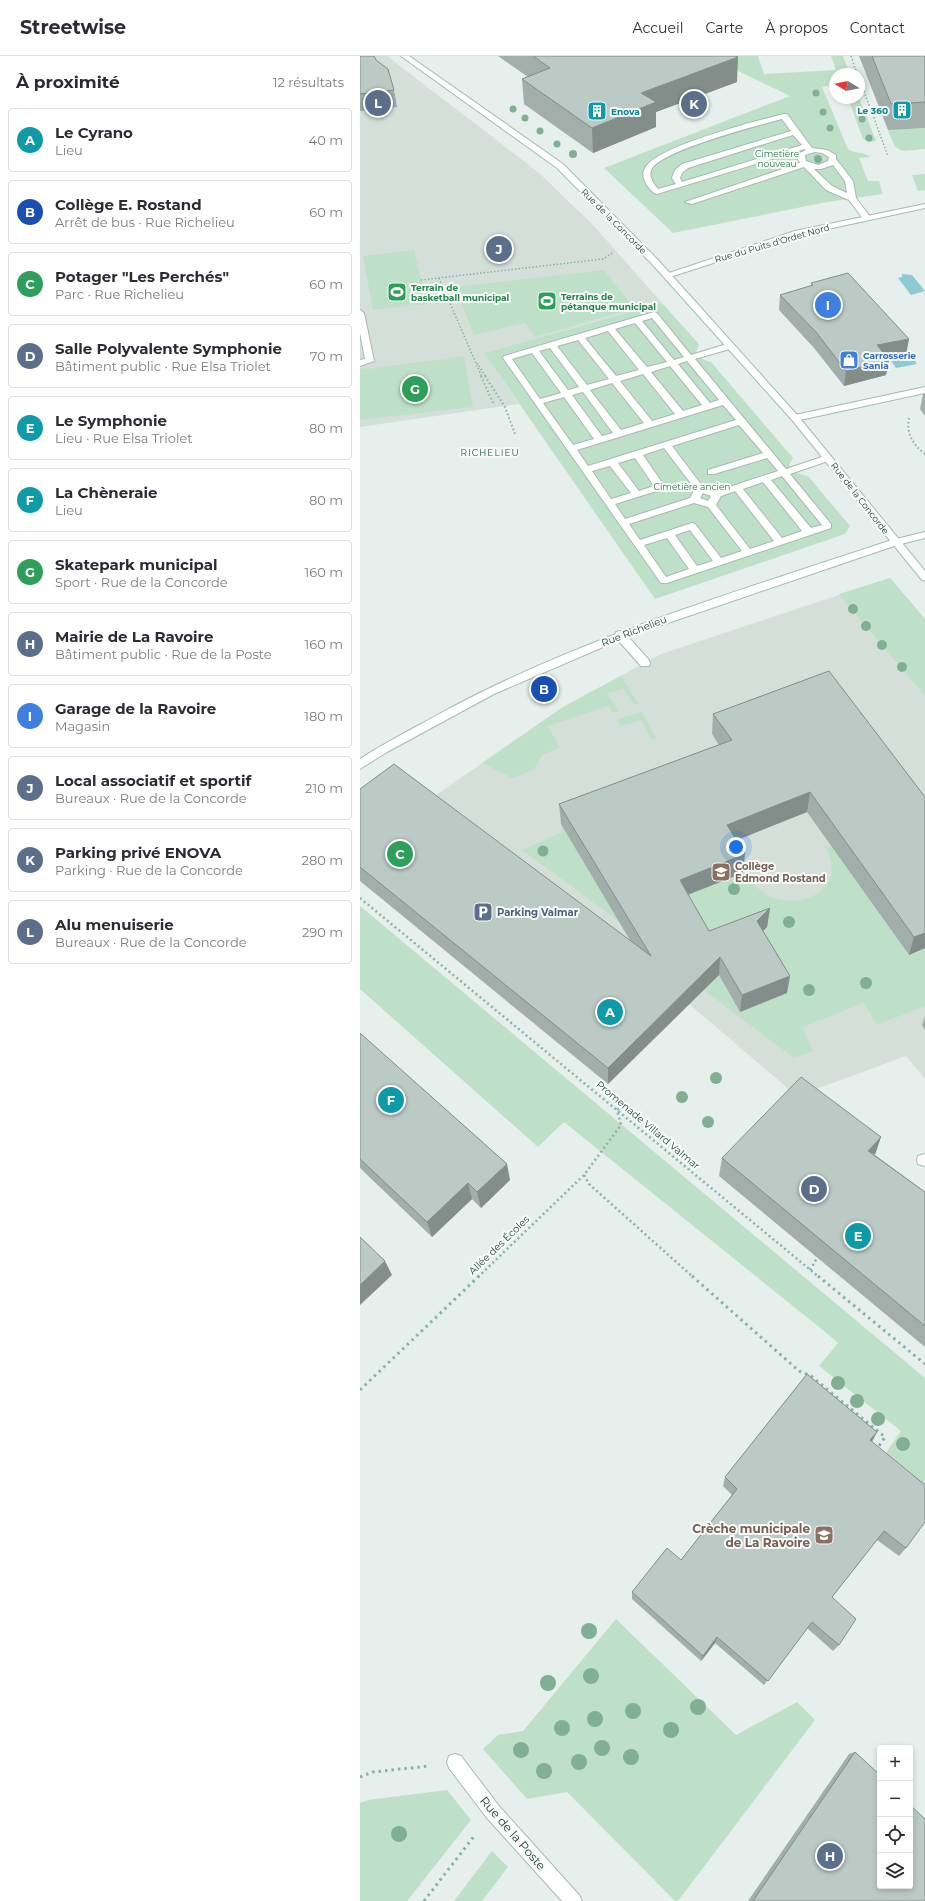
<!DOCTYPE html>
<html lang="fr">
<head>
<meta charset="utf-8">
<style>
	body { margin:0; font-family:Montserrat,sans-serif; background:#f7f7f7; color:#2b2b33 }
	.controls { position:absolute; right:12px; bottom:12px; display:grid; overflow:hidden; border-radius:4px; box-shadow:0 2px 6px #0003 }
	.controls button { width:36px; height:36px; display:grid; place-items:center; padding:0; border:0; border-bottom:1px solid #e1e1e2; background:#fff; color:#2b2b33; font:20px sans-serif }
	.compass { position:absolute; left:469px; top:12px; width:36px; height:36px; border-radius:50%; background:#fff; box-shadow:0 2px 6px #0003; rotate:280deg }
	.you { position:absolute; left:376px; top:791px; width:14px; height:14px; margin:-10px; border:3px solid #fff; border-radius:50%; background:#1a73e8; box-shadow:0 0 0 6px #1a73e833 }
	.badge { display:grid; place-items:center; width:26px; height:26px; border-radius:50%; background:#1a73e8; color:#fff; font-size:13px; font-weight:700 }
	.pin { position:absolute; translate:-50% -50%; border:2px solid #fff; box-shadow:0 1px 4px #0006 }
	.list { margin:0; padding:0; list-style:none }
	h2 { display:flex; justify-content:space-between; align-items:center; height:52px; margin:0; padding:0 16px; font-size:17px }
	h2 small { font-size:13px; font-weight:400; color:#7c7c81 }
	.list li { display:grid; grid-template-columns:26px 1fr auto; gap:12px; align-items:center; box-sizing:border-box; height:64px; margin:0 8px 8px; padding:0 8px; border:1px solid #e1e1e2; border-radius:4px }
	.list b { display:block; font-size:15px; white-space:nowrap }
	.list p { margin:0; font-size:13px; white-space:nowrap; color:#7c7c81 }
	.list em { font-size:13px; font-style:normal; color:#7c7c81 }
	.icon { flex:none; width:22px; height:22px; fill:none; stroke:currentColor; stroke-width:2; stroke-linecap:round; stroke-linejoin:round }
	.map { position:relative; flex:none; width:565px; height:1845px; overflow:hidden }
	header { display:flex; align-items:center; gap:24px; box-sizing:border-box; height:56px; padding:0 20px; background:#fff; border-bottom:1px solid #e1e1e2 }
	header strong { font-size:19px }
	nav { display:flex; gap:22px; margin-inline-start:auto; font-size:14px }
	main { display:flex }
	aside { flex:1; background:#fff }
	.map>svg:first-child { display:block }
	.built { fill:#d4dfda }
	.green { fill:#bfe0c8 }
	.water { fill:#8ec9d4 }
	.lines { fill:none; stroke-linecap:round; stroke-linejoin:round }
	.lane-casing { stroke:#a8b8b2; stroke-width:2 }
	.street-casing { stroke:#a8b8b2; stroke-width:2 }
	.secondary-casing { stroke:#a4bbb3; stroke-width:2 }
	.path-far3 { stroke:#86b3a5; stroke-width:1.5; stroke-dasharray:1.5 2; stroke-linecap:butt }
	.path-far2 { stroke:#86b3a5; stroke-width:2; stroke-dasharray:1.5 2.5; stroke-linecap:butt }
	.path-far1 { stroke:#86b3a5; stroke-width:2.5; stroke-dasharray:2 3; stroke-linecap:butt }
	.path { stroke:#86b3a5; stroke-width:3; stroke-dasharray:2.5 4; stroke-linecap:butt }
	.lane { fill:#fff; fill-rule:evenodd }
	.street { fill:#fff; fill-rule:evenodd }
	.secondary { fill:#fff; fill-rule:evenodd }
	.tree { fill:#80af93 }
	.wall { fill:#a1aea9 }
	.shaded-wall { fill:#838d89 }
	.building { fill:#bbcac4; stroke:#838d89 }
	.labels { text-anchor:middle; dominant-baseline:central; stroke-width:4; stroke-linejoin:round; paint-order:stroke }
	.far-culture-label { font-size:9px; font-weight:bold; fill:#0d838f; stroke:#f7fbf9; text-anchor:end }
	.far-park-label { font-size:9px; fill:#2d7a4b; stroke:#f7fbf9 }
	.far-street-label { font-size:9px; fill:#24423a; stroke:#f7fbf9 }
	.far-leisure-label { font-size:9px; font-weight:bold; fill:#27864d; stroke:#f7fbf9; text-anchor:start }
	.far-shop-label { font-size:9px; font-weight:bold; fill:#366cbe; stroke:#f7fbf9; text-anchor:start }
	.far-neighbourhood-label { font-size:9px; letter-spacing:1px; fill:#1f5548; stroke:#f7fbf9 }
	.street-label { font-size:10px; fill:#24423a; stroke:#f7fbf9 }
	.education-label { font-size:10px; font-weight:bold; fill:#785e54; stroke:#f7fbf9; text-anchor:start }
	.service-label { font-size:10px; font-weight:bold; fill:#4e5e75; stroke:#f7fbf9; text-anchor:start }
	.near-education-label { font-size:12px; font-weight:bold; fill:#785e54; stroke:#f7fbf9; text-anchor:end }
	.near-street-label { font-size:12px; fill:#24423a; stroke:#f7fbf9 }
</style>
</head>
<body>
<header>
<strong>Streetwise</strong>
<nav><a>Accueil</a><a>Carte</a><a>À propos</a><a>Contact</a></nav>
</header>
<main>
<aside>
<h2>À proximité<small>12 résultats</small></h2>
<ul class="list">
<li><span class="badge" style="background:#0f9aa8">A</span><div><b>Le Cyrano</b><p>Lieu</p></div><em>40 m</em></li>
<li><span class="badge" style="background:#1a4fb4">B</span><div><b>Collège E. Rostand</b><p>Arrêt de bus · Rue Richelieu</p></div><em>60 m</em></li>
<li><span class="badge" style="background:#2e9e5b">C</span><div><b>Potager &quot;Les Perchés&quot;</b><p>Parc · Rue Richelieu</p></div><em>60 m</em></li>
<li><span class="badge" style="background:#5c6f8a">D</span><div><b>Salle Polyvalente Symphonie</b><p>Bâtiment public · Rue Elsa Triolet</p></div><em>70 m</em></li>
<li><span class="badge" style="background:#0f9aa8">E</span><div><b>Le Symphonie</b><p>Lieu · Rue Elsa Triolet</p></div><em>80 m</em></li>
<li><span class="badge" style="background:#0f9aa8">F</span><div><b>La Chèneraie</b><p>Lieu</p></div><em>80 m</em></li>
<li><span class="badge" style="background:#2e9e5b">G</span><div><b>Skatepark municipal</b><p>Sport · Rue de la Concorde</p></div><em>160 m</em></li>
<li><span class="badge" style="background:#5c6f8a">H</span><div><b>Mairie de La Ravoire</b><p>Bâtiment public · Rue de la Poste</p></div><em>160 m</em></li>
<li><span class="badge" style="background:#3f7fe0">I</span><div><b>Garage de la Ravoire</b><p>Magasin</p></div><em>180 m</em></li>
<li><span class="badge" style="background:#5c6f8a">J</span><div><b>Local associatif et sportif</b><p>Bureaux · Rue de la Concorde</p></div><em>210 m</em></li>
<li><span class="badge" style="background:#5c6f8a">K</span><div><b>Parking privé ENOVA</b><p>Parking · Rue de la Concorde</p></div><em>280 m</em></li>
<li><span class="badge" style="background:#5c6f8a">L</span><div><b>Alu menuiserie</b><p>Bureaux · Rue de la Concorde</p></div><em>290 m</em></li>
</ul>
</aside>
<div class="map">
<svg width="565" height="1845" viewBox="0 0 565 1845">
	<rect width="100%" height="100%" fill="#e6efeb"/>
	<g class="built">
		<path d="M0,0h27l151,116 55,53 69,78 -178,50 35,51 -159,23z"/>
		<path d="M530,522l35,41v460l-19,-23 -109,40 -108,-92 -263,-202 137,-95 98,-53z"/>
	</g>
	<g class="green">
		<path d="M347,0h51l6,18 72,-4 -5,-14h12l7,18h-15v11l-13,2 26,62c7,5 16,2 22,8l-11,1 9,23h11l4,13 -56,8 -154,31 -69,-65 186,-72z"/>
		<path d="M488,42h11l17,43 -7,1 -6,-3z"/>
		<path d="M565,72v21c-25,2 -28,7 -37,-19z"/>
		<path d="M565,118v16l-7,1 -6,-16z"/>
		<path d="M54,194l13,54 -54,6 -10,-54z"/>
		<path d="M244,214l30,38 -99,29 -10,-14 -51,12 -19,-48z"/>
		<path d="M302,247l37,41 -3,8c5,6 8,9 15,10l82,96 -4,7 7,8 12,3 42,50 -5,8 -190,65 -171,-246z"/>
		<path d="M104,300l9,51 -113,13v-50z"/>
		<path d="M530,522l35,41v77l-86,-102z"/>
		<path d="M261,620l17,28 -3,1 -12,-16 -16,5 12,17 -6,2 -5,-7 -60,20 12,22 -18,7 -8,15 -22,8 -30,-15 81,-56z"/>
		<path d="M282,656l14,26 -4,2 -11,-20 -20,6 -5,-6z"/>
		<path d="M201,768l59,98 123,-49 1,-5c23,58 114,32 80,-23l8,2 77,108 16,-6v57l-48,19 -13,-22 -61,24 10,24 -19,7 -109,-82 20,-26 -85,-28 -98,-72 40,-18z"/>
		<path d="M0,850l565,472v108l-39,-33 15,-22 -82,-65 19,-23 -14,-12 -260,-209 -26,25 -178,-158z"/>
		<path d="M256,1563l120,116 61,-33 18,18 -137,181h-3l-108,-109 -40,7 -44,-50 15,-14 25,-4z"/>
		<path d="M87,1734l24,30 -64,81h-47v-98l8,-3z"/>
		<path d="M132,1795l16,16 -26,34h-28z"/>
	</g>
	<g class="water">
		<path d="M542,218l10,1 13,16 -14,4 -13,-17 4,-1z"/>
		<path d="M540,283l17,25 -21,4 -17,-25z"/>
	</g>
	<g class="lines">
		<g class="lane-casing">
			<g id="lane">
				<path d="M424,58h3l25,34 15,2 9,5v4l17,22 3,17 15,20 -1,2h-6l-15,-20 -23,-10 -22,-23 -112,37 -7,-2 115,-39 -3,-5 1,-4 8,-4 -1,-1 -148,45c-5,-1 -10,-8 -12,-13 -3,-6 -2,-12 3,-17 19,-20 107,-43 136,-50zM422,63l9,12 -109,33 -7,6 -3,8 4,6 -18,5c-5,-5 -11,-15 -5,-22 15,-18 103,-41 129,-48zM433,79l9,10 -120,37 -2,-4 2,-5 6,-5zM455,96l7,1 7,4 -1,4 -10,4 -12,-4 -1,-6zM473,109l12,16 2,12 -15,-7 -18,-17h7z"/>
				<path d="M0,254l4,3 10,48 -14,5v-6l5,-1 -5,-26z"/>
				<path d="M294,256l3,1 34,42 39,-12 3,1v4l-38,11 91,110 39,-13h6v4l-41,14 41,50v4l-164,55h-6l-158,-225 1,-2zM292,262l32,39 -10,3 -32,-39zM275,267l32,39 -20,5 -32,-38zM248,275l31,39 -23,6 -31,-38zM218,284l31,39 -22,6 -30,-39zM190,292l29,39 -11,3 -29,-39zM172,297l29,40 -21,6 -28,-40zM327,305l32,39 -9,3 -32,-39zM310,310l32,39 -19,6 -32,-39zM283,318l32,40 -23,7 -32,-40zM252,327l32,40 -23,7 -31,-40zM223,336l30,41 -11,3 -30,-41zM204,341l30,42 -21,6 -30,-42zM363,349l13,15 -148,46 -11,-16zM379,369l24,28 -55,17v4h6l53,-16 11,13 -61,20 -14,-4 -31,-41zM304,392l31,41 -5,9 -65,21 -10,-15 48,-15 2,-2 -22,-32zM275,402l19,28 -15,5 -21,-28zM250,410l21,27 -20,6 -19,-28zM422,420l40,49 -11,3 -40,-48zM403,426l39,49 -20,7 -39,-49zM375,435l39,50 -24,8 -34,-44 5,-9zM343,437l8,3 -3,5 -8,-3zM334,447l14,4 34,44 -21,7 -26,-34 -3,-1 -52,17 -11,-16zM330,474l23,31 -16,5 -22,-31zM307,482l22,31 -23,8 -22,-32z"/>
				<path d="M260,575l4,1 25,28 1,3 -1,3h-8l-25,-28 -1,-3 1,-3z"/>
			</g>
		</g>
		<g class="street-casing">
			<g id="street">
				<path d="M565,148v4l-125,27 -130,42 -7,-2 132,-44z"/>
				<path d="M565,331v6l-130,28 -4,-3 4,-3z"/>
				<path d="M565,476v6l-28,7 -273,93 -130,56 -107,58 -27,17v-10c26,-17 54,-31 81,-46 142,-77 298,-122 451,-173z"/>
				<path d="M565,1098v12l-7,-2 -1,-4 1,-4z"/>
				<path d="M95,1698l6,2 38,50 80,89 3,6h-20l-75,-83 -38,-50 -2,-6 2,-6z"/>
			</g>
		</g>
		<g class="secondary-casing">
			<path id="secondary" d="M41,0h8l154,108 95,96 140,156 127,155v10l-3,-1 -130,-160 -140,-156 -95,-96z"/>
		</g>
		<g class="path-far3">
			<path d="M491,0l6,18"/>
			<path d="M499,22l29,78"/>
			<path d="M79,222l43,99"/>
			<path d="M61,224l182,-21 11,-7"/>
			<path d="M117,307l9,14"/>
		</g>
		<g class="path-far2">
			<path d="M121,320l13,29"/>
			<path d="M125,320l20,31 10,27"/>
			<path d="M549,362c-3,15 4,27 16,36"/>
		</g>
		<g class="path-far1">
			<path d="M0,842l459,379"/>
			<path d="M224,1119l5,9 104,93"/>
			<path d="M450,1214l7,-12"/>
			<path d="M118,1221l106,-102 37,-50 -4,-15 9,-10"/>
		</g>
		<g class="path">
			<path d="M332,1220l107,95 12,5 74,61 -8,12"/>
			<path d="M458,1220l107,88"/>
			<path d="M0,1334l119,-114"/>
			<path d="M0,1721l13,-5 56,-6"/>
			<path d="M64,1845l51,-66"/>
		</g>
		<use href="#lane" class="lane"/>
		<use href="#street" class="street"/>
		<use href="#secondary" class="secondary"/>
	</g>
	<g class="tree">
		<circle cx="456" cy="37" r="3.5"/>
		<circle cx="153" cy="53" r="3.5"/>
		<circle cx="463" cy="56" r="3.5"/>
		<circle cx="165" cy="62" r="3.5"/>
		<circle cx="502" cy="63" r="3.5"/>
		<circle cx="470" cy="72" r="3.5"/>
		<circle cx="180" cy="75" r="3.5"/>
		<circle cx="509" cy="82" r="3.5"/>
		<circle cx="197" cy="88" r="3.5"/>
		<circle cx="213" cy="98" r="4"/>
		<circle cx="458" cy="103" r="4"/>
		<circle cx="104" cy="242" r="4"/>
		<circle cx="493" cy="553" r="5"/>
		<circle cx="506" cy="570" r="5"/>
		<circle cx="522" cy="589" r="5"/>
		<circle cx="542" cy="611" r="5"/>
		<circle cx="183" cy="795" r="5.5"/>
		<circle cx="374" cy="833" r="6"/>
		<circle cx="429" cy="866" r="6"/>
		<circle cx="506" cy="927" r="6"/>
		<circle cx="449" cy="934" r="6"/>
		<circle cx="356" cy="1022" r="6"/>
		<circle cx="322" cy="1041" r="6"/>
		<circle cx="348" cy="1066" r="6"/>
		<circle cx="478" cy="1327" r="7"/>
		<circle cx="497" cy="1345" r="7"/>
		<circle cx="518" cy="1363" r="7"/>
		<circle cx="543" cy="1388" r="7"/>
		<circle cx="229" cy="1575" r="8"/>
		<circle cx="231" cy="1620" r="8"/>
		<circle cx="188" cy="1627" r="8"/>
		<circle cx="338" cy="1651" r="8"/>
		<circle cx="273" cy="1655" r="8"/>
		<circle cx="235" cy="1663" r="8"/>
		<circle cx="202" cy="1672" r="8"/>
		<circle cx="311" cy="1674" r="8"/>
		<circle cx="242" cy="1692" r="8"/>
		<circle cx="161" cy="1694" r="8"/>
		<circle cx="271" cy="1701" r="8"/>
		<circle cx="219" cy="1706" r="8"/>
		<circle cx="184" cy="1715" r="8"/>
		<circle cx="39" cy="1778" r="8"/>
	</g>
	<g class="wall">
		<path d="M0,0l34,34 3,17 -37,4z"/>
		<path d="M138,0h237l2,26 -81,30v15l-63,26 -69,-49 -2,-25 6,-2z"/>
		<path d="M499,0h66v72l-37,2z"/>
		<path d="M451,227l98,56 -3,15 -19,4 -1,17 -42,11 -30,-38 -35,-38 1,-15 31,-9z"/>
		<path d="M563,338h2v22l-5,-7z"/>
		<path d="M353,658l212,83v151l-16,7 -102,-143 -71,28 7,33 -55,22 21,36 61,-23 -3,19 -4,4 24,62 -47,19 -21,-37 -111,109 -248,-203v-92l271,153 -70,-118 -2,-20 160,-59 -7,-11z"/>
		<path d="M565,960v14l-3,-5z"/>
		<path d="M0,977l150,147 -29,28 -9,-9 -40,38 -72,-69z"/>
		<path d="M515,1099l50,37v155l-206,-171 3,-18z"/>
		<path d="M517,1376l-5,10 34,106 -7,8 -22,-16 -45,57 7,48 -6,6 -26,-23 -43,57 -49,-42 -14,18 -69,-62v-7l49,-32 51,-65 -9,-9 2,-9z"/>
		<path d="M495,1696l70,149h-177l101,-147z"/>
	</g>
	<g class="shaded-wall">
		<path d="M378,1l-1,25 -81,30v15l-63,26 -1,-25 49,-35z"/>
		<path d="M549,283l-3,15 -31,6 2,-15z"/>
		<path d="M529,304l-3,15 -42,11 2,-15z"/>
		<path d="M450,736l-3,20 -82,33 2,-20z"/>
		<path d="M385,798l-2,19 -64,25 1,-18z"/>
		<path d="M410,852l-3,19 -12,12 2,-18z"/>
		<path d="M565,877v15l-16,7 5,-18z"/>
		<path d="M360,901l-1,18 -111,109v-16z"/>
		<path d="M430,920l-3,17 -47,19 2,-17z"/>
		<path d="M521,1081l-6,18 -7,-4z"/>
		<path d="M147,1108l3,16 -29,28 -4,-16z"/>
		<path d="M108,1127l4,16 -40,38 -5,-15z"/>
		<path d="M25,1205l7,14 -32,30v-20z"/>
		<path d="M517,1376l-6,11 -1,-3z"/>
		<path d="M357,1581l-2,6 -14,18 2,-5z"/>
	</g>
	<g class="building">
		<path d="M0,0h14l2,4 12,9 6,21 -34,4z"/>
		<path d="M173,0h202l3,1 -97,36 15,9 -64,26 -70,-49 28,-11z"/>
		<path d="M512,0h53v46l-34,2z"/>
		<path d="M488,217l61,66 -32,6 12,15 -43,11 -30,-39 -36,-37 33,-10 -2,-2z"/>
		<path d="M469,615l96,126v136l-11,4 -104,-145 -83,33 18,29 -65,26 29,51 61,-23 -13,13 33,55 -48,19 -22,-38 -112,111 -248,-201v-78l34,-25 257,192 -92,-152 173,-64 -19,-26z"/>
		<path d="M0,977l147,131 -30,28 -9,-9 -41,39 -67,-63z"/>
		<path d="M441,1021l80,60 -13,14 57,41v134l-203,-168z"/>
		<path d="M0,1181l25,24 -25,24z"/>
		<path d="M447,1318l70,58 -7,8 55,45v37l-19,26 -22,-17 -52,66 24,22 -17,26 -27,-23 -44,59 -51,-44 -14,19 -71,-64 35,-44 14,12 56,-71 -12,-12z"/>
		<path d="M495,1696l25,23v111h30v-81l15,14v82h-172z"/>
	</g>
	<defs>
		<g id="building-square" transform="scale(1)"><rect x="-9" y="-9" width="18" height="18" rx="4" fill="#0f9aa8" stroke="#f7fbf9"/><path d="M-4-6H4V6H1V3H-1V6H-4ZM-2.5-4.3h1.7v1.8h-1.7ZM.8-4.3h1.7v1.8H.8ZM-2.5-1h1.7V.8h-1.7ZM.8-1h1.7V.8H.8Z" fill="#fff"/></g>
		<g id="stadium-square" transform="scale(1)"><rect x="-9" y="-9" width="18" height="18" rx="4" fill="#2e9e5b" stroke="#f7fbf9"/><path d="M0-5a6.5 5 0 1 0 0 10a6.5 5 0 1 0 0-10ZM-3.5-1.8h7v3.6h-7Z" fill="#fff"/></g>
		<g id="shop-square" transform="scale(1)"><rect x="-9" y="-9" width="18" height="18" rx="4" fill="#3f7fe0" stroke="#f7fbf9"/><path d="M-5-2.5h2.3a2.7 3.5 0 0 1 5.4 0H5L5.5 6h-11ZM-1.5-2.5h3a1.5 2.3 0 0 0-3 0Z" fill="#fff"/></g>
		<g id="school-square" transform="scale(1)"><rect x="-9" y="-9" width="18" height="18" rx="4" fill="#8d6e63" stroke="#f7fbf9"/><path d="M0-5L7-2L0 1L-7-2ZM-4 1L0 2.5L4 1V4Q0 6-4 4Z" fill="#fff"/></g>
		<g id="parking-square" transform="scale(1)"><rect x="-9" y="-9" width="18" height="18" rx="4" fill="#5c6f8a" stroke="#f7fbf9"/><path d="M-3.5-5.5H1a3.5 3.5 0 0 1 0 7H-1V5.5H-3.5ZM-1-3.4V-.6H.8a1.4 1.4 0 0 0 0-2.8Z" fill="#fff"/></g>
	</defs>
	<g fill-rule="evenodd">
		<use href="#building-square" x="542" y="54"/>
		<use href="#building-square" x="237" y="55"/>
		<use href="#stadium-square" x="37" y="236"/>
		<use href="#stadium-square" x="187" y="245"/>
		<use href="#shop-square" x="489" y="304"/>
		<use href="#school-square" x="361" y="816"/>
		<use href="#parking-square" x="123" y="856"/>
		<use href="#school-square" x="464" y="1479"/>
	</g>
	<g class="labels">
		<g class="far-culture-label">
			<text x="528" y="54">Le 360</text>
			<text x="251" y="55" text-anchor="start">Enova</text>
		</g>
		<g class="far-park-label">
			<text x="417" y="97">Cimetière<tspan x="417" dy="10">nouveau</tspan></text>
			<text x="332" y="430">Cimetière ancien</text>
		</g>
		<g class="far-street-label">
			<text transform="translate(254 165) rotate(45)">Rue de la Concorde</text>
			<text transform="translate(412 187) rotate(-16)">Rue du Puits d'Ordet Nord</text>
			<text transform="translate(500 442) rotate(52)">Rue de la Concorde</text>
		</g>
		<g class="far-leisure-label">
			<text x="51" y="231">Terrain de<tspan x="51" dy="10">basketball municipal</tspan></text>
			<text x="201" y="240">Terrains de<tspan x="201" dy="10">pétanque municipal</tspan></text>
		</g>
		<g class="far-shop-label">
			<text x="503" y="299">Carrosserie<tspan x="503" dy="10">Sania</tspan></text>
		</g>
		<g class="far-neighbourhood-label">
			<text x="130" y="396">RICHELIEU</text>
		</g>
		<g class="street-label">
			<text transform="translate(274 575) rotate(-21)">Rue Richelieu</text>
			<text transform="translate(288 1069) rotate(40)">Promenade Villard Valmar</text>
			<text transform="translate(139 1189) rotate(-44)">Allée des Écoles</text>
		</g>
		<g class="education-label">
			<text x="375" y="810">Collège<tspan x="375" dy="12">Edmond Rostand</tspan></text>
		</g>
		<g class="service-label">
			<text x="137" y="856">Parking Valmar</text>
		</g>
		<g class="near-education-label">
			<text x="450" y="1472">Crèche municipale<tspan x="450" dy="14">de La Ravoire</tspan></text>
		</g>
		<g class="near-street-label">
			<text transform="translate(153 1777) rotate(49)">Rue de la Poste</text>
		</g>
	</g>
</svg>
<div class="controls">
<button>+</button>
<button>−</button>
<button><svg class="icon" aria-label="locate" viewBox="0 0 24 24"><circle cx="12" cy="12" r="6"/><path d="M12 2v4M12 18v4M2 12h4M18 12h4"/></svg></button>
<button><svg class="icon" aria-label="layers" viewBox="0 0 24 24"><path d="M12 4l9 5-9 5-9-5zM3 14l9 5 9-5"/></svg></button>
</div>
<svg class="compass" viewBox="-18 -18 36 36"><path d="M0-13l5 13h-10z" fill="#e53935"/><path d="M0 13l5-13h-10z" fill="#7c7c81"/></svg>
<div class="you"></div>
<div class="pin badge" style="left:250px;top:956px;background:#0f9aa8">A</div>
<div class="pin badge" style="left:184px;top:633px;background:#1a4fb4">B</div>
<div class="pin badge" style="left:40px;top:798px;background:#2e9e5b">C</div>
<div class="pin badge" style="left:454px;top:1133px;background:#5c6f8a">D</div>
<div class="pin badge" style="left:498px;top:1180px;background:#0f9aa8">E</div>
<div class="pin badge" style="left:31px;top:1044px;background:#0f9aa8">F</div>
<div class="pin badge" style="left:55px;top:333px;background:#2e9e5b">G</div>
<div class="pin badge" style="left:470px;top:1800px;background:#5c6f8a">H</div>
<div class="pin badge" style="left:468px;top:249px;background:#3f7fe0">I</div>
<div class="pin badge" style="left:139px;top:193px;background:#5c6f8a">J</div>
<div class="pin badge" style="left:334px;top:48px;background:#5c6f8a">K</div>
<div class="pin badge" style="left:18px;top:47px;background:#5c6f8a">L</div>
</div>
</main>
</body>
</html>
